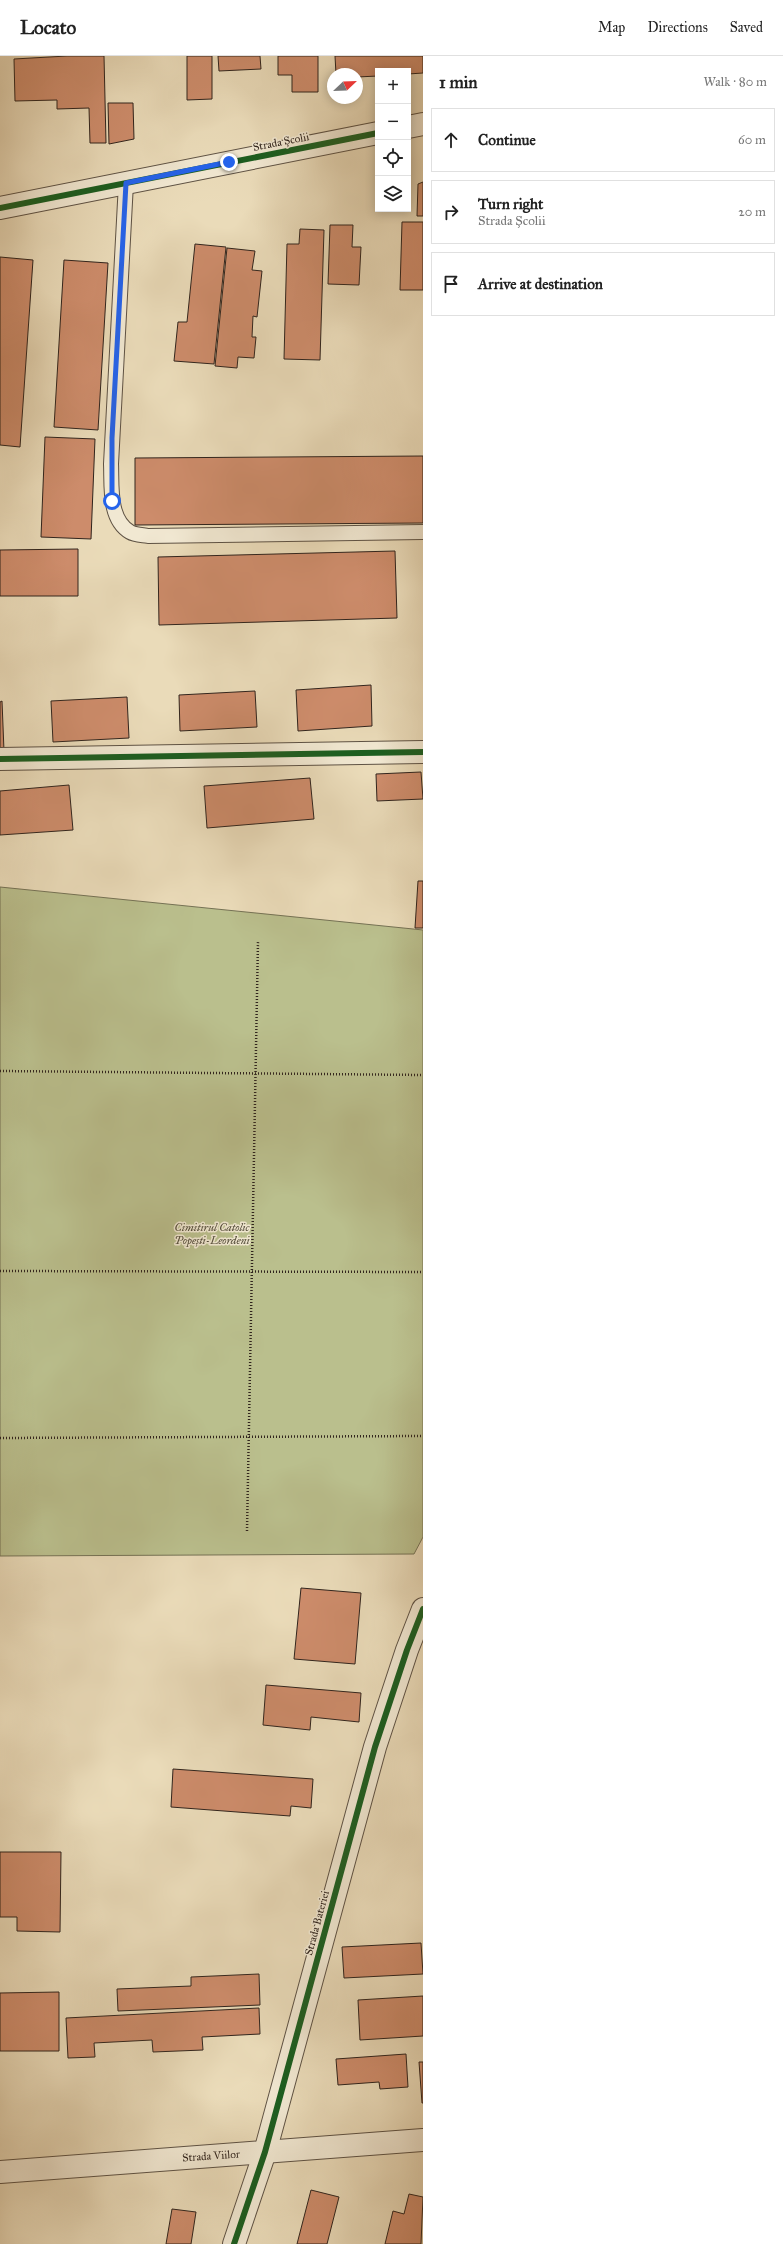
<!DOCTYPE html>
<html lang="en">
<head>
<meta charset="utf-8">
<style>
	body { margin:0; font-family:"IM FELL Great Primer",serif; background:#f6f6f6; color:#222 }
	.controls { position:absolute; right:12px; top:12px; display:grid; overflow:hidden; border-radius:0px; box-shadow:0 2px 10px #0003 }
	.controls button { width:36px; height:36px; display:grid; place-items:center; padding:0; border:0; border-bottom:1px solid #e0e0e0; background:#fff; color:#222; font:20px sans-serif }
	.compass { position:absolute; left:327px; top:12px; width:36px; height:36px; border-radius:50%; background:#fff; box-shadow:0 2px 10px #0003; rotate:67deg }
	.stop { position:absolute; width:12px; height:12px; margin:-9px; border:3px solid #2563eb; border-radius:50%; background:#fff }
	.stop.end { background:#2563eb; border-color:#fff; box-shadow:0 1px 4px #0008 }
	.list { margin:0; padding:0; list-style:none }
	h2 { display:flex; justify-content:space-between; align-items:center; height:52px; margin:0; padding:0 16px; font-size:17px }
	h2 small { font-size:13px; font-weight:400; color:#767676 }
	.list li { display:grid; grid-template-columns:26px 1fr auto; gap:12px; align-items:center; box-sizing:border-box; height:64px; margin:0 8px 8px; padding:0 8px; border:1px solid #e0e0e0; border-radius:0px }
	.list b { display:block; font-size:15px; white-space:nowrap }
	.list p { margin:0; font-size:13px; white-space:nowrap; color:#767676 }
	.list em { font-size:13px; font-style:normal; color:#767676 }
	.icon { flex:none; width:22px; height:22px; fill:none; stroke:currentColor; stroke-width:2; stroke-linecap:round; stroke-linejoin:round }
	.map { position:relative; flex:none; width:423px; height:2188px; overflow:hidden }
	header { display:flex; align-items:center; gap:24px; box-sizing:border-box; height:56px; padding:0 20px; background:#fff; border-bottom:1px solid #e0e0e0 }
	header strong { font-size:19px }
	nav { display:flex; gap:22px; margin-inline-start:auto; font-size:14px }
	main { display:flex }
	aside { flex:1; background:#fff }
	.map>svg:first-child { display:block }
	.green { fill:#babf8d; stroke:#757255 }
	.building { fill:#cd8c6b; stroke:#30241d }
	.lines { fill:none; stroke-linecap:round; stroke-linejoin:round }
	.service-casing { stroke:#5e5244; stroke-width:16 }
	.minor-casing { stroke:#5e5244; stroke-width:24 }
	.tertiary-casing { stroke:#5e5244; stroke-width:24 }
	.path { stroke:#30241d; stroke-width:2.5; stroke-dasharray:1 2; stroke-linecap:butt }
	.service { stroke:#f1e8d2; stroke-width:14 }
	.minor { stroke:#f1e8d2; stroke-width:22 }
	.tertiary { stroke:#f1e8d2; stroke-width:22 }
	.cycleway-casing { stroke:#f1e8d2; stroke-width:8 }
	.cycleway { stroke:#1b5e20; stroke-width:6 }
	.route { stroke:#2563eb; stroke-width:5 }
	.labels { text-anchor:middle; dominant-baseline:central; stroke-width:3; stroke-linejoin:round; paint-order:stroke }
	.street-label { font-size:11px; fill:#30241d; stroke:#f1e8d2 }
	.park-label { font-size:11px; font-style:italic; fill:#524b39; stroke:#f1e8d2 }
</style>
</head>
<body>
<header>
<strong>Locato</strong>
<nav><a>Map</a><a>Directions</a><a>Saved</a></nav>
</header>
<main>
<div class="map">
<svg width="423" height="2188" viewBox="0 0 423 2188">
	<rect width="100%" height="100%" fill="#eadbb9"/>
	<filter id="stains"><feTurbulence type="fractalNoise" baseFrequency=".005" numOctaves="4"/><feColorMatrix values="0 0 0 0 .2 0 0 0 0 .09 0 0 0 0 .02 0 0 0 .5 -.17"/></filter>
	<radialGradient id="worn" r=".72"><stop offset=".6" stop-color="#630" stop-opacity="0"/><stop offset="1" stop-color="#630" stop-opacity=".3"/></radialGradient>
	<path class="green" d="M0,831l423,43v607l-9,17 -414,2z"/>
	<g class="building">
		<path d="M67,0h37l2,87h-16l-1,-35 -32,1v-9l-42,1 -1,-42z"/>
		<path d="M187,0h25v43l-25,1z"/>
		<path d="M218,0h42l1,13 -42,2z"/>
		<path d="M278,0h40v36h-26v-17h-14z"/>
		<path d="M335,0h88v17l-15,1v-3h-30v5l-21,1v-3h-21z"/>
		<path d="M108,47h25l1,36 -25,5z"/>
		<path d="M423,126v34h-6l1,-32z"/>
		<path d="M402,166h21v68h-23z"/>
		<path d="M330,169h23l-1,22h9l-2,38 -31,-1z"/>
		<path d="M300,173l24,1 -4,130 -36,-1 3,-115h12z"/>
		<path d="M195,188l31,3 -12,117 -40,-3 4,-39h9z"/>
		<path d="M227,192l28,3 -3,19 10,1 -5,46 -4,-1 -1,21h4l-2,21 -16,-1 -1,11 -22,-2z"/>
		<path d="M0,201l33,3 -13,187 -20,-2z"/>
		<path d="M64,204l44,3 -10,167 -44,-3z"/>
		<path d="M45,381l50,2 -4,100 -50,-2z"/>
		<path d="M423,400v67l-288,2v-67z"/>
		<path d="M78,493v47h-78v-46z"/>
		<path d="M395,495l2,67 -238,7 -1,-68z"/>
		<path d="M371,629l1,41 -74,5 -2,-41z"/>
		<path d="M255,635l2,36 -77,4 -1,-36z"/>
		<path d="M127,641l2,41 -76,4 -2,-41z"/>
		<path d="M2,645l2,50h-4v-49z"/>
		<path d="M421,716l2,27 -46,2 -1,-27z"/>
		<path d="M310,722l4,41 -107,9 -3,-42z"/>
		<path d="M69,729l4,45 -73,5v-44z"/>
		<path d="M418,825h5v47h-8z"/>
		<path d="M301,1532l60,5 -6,71 -61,-5z"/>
		<path d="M266,1629l95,8 -2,29 -48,-5 -1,13 -47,-5z"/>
		<path d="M173,1713l140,10 -2,29 -20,-2 -1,10 -119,-9z"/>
		<path d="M0,1796h61l-1,80 -43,-1v-14h-17z"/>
		<path d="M421,1887l2,31 -79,4 -2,-31z"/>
		<path d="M259,1918l1,31 -142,6 -1,-22 74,-3v-9z"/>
		<path d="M59,1936v59h-59v-58z"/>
		<path d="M423,1940v40l-63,4 -2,-40z"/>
		<path d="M259,1952l1,26 -58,3 1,13 -50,2 -1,-12 -58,3 1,14 -27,1 -2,-40z"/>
		<path d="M406,1998l2,33 -28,2 -1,-7 -41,3 -2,-26z"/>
		<path d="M419,2006h4v41h-1z"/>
		<path d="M311,2134l28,7 -12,47h-30z"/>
		<path d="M409,2138l14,3 -2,47h-36l8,-33 11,3z"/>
		<path d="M172,2153l24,3 -5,32h-25z"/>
	</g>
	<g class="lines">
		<g class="service-casing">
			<path id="service" d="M126,127l-15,281c1,21 -3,55 19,68 5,3 13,3 18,4l275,-4"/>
		</g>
		<g class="minor-casing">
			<g id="minor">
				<path d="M0,703l423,-7"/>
				<path d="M0,2116l423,-32"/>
				<path d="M234,2188l31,-92 110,-405 32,-97 16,-41"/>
			</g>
		</g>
		<g class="tertiary-casing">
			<g id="tertiary">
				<path d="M408,71l15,-3"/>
				<path d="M0,152l378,-75"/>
			</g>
		</g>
		<g class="path">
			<path d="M0,1015l423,4"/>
			<path d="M0,1215l423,1"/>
			<path d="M0,1382l423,-2"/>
			<path d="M247,1475l11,-590"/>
		</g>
		<use href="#service" class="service"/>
		<use href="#minor" class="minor"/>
		<use href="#tertiary" class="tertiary"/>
		<g class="cycleway-casing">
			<g id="cycleway">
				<path d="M0,152l378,-75"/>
				<path d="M0,703l423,-7"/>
				<path d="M234,2188l31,-92 110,-405 32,-97 16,-41"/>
			</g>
		</g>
		<use href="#cycleway" class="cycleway"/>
	</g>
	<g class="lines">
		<path class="route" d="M112,445v-63l14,-255 103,-21"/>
	</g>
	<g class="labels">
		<g class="street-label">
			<text transform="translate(281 86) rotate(-11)">Strada Școlii</text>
			<text transform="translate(317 1867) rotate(-75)">Strada Bateriei</text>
			<text transform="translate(211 2100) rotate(-4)">Strada Viilor</text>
		</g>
		<g class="park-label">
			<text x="212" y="1171">Cimitirul Catolic<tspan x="212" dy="13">Popești-Leordeni</tspan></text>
		</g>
	</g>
	<rect width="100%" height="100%" filter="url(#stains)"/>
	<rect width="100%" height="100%" fill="url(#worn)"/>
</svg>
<div class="controls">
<button>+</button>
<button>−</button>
<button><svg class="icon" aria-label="locate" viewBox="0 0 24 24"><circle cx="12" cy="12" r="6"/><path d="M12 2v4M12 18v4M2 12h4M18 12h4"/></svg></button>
<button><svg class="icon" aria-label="layers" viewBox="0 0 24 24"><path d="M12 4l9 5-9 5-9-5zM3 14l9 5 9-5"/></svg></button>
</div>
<svg class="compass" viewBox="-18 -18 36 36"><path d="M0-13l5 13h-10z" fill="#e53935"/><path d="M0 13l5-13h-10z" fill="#767676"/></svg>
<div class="stop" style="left:112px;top:445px"></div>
<div class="stop end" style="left:229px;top:106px"></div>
</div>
<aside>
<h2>1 min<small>Walk · 80 m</small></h2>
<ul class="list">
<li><svg class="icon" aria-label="ahead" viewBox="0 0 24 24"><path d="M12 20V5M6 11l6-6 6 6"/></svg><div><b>Continue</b></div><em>60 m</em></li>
<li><svg class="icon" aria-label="right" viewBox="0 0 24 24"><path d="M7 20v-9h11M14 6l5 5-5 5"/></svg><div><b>Turn right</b><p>Strada Școlii</p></div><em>20 m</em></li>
<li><svg class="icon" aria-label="arrive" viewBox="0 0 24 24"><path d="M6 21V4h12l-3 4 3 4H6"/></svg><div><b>Arrive at destination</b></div></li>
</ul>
</aside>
</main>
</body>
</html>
